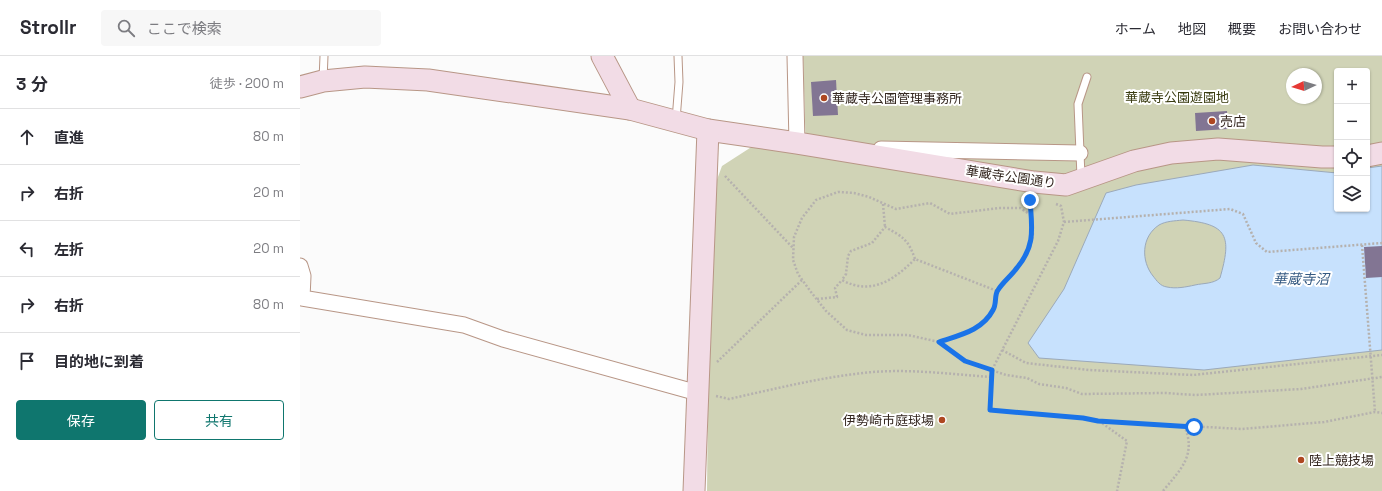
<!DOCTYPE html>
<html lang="ja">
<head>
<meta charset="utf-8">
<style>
	body { margin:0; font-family:"Space Grotesk","Noto Sans JP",sans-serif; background:#f7f7f7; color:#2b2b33 }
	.controls { position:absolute; right:12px; top:12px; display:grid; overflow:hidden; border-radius:4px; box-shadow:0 1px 3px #0004 }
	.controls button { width:36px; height:36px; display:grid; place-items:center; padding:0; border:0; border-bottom:1px solid #e1e1e2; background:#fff; color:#2b2b33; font:20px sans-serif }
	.compass { position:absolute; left:986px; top:12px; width:36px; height:36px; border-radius:50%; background:#fff; box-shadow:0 1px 3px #0004; rotate:266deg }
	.stop { position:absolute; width:12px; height:12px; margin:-9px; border:3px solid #1a73e8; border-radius:50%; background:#fff }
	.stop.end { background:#1a73e8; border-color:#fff; box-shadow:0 1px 4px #0008 }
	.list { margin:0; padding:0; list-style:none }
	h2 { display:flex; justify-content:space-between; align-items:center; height:52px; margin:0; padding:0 16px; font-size:17px }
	h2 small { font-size:13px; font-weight:400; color:#7c7c81 }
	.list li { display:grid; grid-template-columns:26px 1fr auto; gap:12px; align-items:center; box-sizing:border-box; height:56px; padding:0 16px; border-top:1px solid #e1e1e2 }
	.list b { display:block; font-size:15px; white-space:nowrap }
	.list em { font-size:13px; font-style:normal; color:#7c7c81 }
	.actions { display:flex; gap:8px; padding:12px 16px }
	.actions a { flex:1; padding:9px 0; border:1px solid #0f766e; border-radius:4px; text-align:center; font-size:14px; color:#0f766e }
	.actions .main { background:#0f766e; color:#fff }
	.icon { flex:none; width:22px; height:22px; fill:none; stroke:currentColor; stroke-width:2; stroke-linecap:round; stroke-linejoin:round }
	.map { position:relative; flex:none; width:1082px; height:435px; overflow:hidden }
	header { display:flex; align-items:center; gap:24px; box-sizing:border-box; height:56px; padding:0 20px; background:#fff; border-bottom:1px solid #e1e1e2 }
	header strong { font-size:19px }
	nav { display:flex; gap:22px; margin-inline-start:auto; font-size:14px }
	.search { width:280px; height:36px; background:#f7f7f7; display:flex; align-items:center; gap:10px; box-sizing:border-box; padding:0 14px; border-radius:4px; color:#7c7c81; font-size:15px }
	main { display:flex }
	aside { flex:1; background:#fff }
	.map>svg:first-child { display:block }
	.green { fill:#d0d3b6; fill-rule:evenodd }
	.water { fill:#c7e1fd; stroke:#9ba9ba; fill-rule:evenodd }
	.building { fill:#827593 }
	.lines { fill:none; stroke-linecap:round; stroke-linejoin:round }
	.lane-casing { stroke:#b89686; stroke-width:9 }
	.street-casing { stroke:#b89686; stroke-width:17 }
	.secondary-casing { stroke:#b89686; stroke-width:23 }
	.path { stroke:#b5b1ae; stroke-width:2.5; stroke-dasharray:2 2; stroke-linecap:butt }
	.lane { stroke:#fff; stroke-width:7 }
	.street { stroke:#fff; stroke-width:15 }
	.secondary { stroke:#f2dce6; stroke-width:21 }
	.route { stroke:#1a73e8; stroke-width:5 }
	.poi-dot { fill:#ae4721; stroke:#fff; stroke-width:1.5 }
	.labels { text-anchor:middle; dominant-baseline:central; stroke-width:4; stroke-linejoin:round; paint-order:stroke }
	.park-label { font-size:13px; fill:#383a0f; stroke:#fff }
	.poi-label { font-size:13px; fill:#33261f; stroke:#fff; text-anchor:start }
	.street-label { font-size:13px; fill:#33261f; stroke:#fff }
	.water-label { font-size:14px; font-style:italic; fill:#355a82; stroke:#fff }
</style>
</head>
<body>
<header>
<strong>Strollr</strong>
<div class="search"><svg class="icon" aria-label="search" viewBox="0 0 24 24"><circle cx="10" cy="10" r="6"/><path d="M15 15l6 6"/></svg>ここで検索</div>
<nav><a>ホーム</a><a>地図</a><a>概要</a><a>お問い合わせ</a></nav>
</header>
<main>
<aside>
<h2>3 分<small>徒歩 · 200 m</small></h2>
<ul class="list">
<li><svg class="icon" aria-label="ahead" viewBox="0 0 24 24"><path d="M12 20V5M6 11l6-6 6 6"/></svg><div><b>直進</b></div><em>80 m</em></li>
<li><svg class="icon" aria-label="right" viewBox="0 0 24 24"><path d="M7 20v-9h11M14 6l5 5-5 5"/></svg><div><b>右折</b></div><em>20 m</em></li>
<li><svg class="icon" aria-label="left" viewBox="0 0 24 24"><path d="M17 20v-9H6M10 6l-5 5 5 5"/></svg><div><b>左折</b></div><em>20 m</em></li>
<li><svg class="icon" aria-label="right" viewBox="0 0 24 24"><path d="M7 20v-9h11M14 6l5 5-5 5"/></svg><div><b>右折</b></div><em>80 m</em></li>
<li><svg class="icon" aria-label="arrive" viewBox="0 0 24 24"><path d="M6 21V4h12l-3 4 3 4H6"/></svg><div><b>目的地に到着</b></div></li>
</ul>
<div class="actions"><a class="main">保存</a><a>共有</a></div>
</aside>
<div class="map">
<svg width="1082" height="435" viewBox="0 0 1082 435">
	<rect width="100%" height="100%" fill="#fbfbfb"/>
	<path class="green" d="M503,0h579v435h-675l1,-97 7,-209 7,-19 31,-20 53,7zM1037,15h30v138h-30zM992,18h24v24h-24z"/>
	<path class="water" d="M953,109l84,8v36h30v-41l15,-2v184l-178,20 -165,-12 -11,-15 36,-54 42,-96 30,-8zM883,164c45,4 49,16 37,58 -7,6 -16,5 -25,7 -9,2 -19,4 -28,2 -7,-1 -10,-6 -14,-11 -12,-15 -12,-39 6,-51 7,-4 15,-4 24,-5z"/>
	<g class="building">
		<path d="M536,24l2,35 -25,1 -2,-34z"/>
		<path d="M927,55l1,18 -32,2 -1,-18z"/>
		<path d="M1082,190v31l-16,1 -2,-31z"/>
	</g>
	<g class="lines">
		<g class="lane-casing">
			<g id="lane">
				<path d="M23,24l1,-24"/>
				<path d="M376,64l3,-38 -1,-26"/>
				<path d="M781,121l-3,-73 9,-27"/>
			</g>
		</g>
		<g class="street-casing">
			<g id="street">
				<path d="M495,0l2,87"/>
				<path d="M581,93l199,4"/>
				<path d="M0,210l3,10 -1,22 162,27 39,14 195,54"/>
			</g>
		</g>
		<g class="secondary-casing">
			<g id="secondary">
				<path d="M302,0l28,53"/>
				<path d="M0,31l23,-6 42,-4 63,3 202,29 78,21 89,13 237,39 32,3 68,-24 37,-8 47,-4 104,8h15"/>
				<path d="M1067,100l15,-3"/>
				<path d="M394,435l14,-361"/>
			</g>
		</g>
		<g class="path">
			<path d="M425,120l68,72"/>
			<path d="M730,144l1,15"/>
			<path d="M583,148l2,23"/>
			<path d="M756,148l5,2 3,16 -6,19 -66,129 -2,40 93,8 15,3 144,8 82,-7 51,-10 7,1"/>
			<path d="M764,166l166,-13 13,5 13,29 11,9 115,-9"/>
			<path d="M1062,189l13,167"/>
			<path d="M615,203c-7,-20 -12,-22 -30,-32l-13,16 -21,8 -3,5 -2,18 -4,6c29,16 52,0 73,-21l82,32"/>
			<path d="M517,243l20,-2 -2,-9 7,-8"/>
			<path d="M639,286c20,-7 43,-11 54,-31 4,-7 1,-16 5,-21 12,-17 30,-29 34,-50 2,-8 0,-17 -1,-25l-11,-7h-21l-49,6 -20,-11 -34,6 -27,-12 -15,-4 -16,-1 -22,8 -14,18 -8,19 -1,23 5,14 13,18 15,19 21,19 19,5h42l31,7 26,19 41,14 21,3 12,6 27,4 16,6 83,-1 31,2 105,-6 81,-12"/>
			<path d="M702,294l24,13 63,7 104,5 189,-20"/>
			<path d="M417,306l85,-82"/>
			<path d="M416,340l13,3c45,-10 89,-21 134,-26 42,-5 86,1 128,4"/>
			<path d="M799,365l28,20 -10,50"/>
			<path d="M863,435c18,-22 34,-36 21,-66"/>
		</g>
		<use href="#lane" class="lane"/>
		<use href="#street" class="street"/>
		<use href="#secondary" class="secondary"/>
	</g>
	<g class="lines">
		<path class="route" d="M730,144c2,28 6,46 -14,69 -5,7 -13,13 -18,21 -4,5 -1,14 -5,20 -11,21 -34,25 -54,32l26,19 27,9 -2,40 93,8 15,3 96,6"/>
	</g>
	<g class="poi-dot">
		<circle cx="524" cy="42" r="4"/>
		<circle cx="912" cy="65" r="4"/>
		<circle cx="642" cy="364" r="4"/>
		<circle cx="1001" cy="404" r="4"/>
	</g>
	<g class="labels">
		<g class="park-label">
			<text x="877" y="41">華蔵寺公園遊園地</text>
		</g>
		<g class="poi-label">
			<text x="532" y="42">華蔵寺公園管理事務所</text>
			<text x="920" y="65">売店</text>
			<text x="634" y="364" text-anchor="end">伊勢崎市庭球場</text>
			<text x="1009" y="404">陸上競技場</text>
		</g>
		<g class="street-label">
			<text transform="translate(711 121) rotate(8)">華蔵寺公園通り</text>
		</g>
		<g class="water-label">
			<text x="1001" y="223">華蔵寺沼</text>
		</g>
	</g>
</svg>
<div class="controls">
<button>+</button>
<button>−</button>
<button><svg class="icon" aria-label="locate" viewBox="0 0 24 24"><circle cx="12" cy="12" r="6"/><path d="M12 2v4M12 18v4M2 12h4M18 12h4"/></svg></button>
<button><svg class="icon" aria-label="layers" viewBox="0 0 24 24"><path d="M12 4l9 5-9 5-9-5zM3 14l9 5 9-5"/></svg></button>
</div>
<svg class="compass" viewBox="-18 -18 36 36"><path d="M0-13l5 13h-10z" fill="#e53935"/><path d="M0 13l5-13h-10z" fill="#7c7c81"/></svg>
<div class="stop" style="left:894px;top:371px"></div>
<div class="stop end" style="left:730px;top:144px"></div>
</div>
</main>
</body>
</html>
